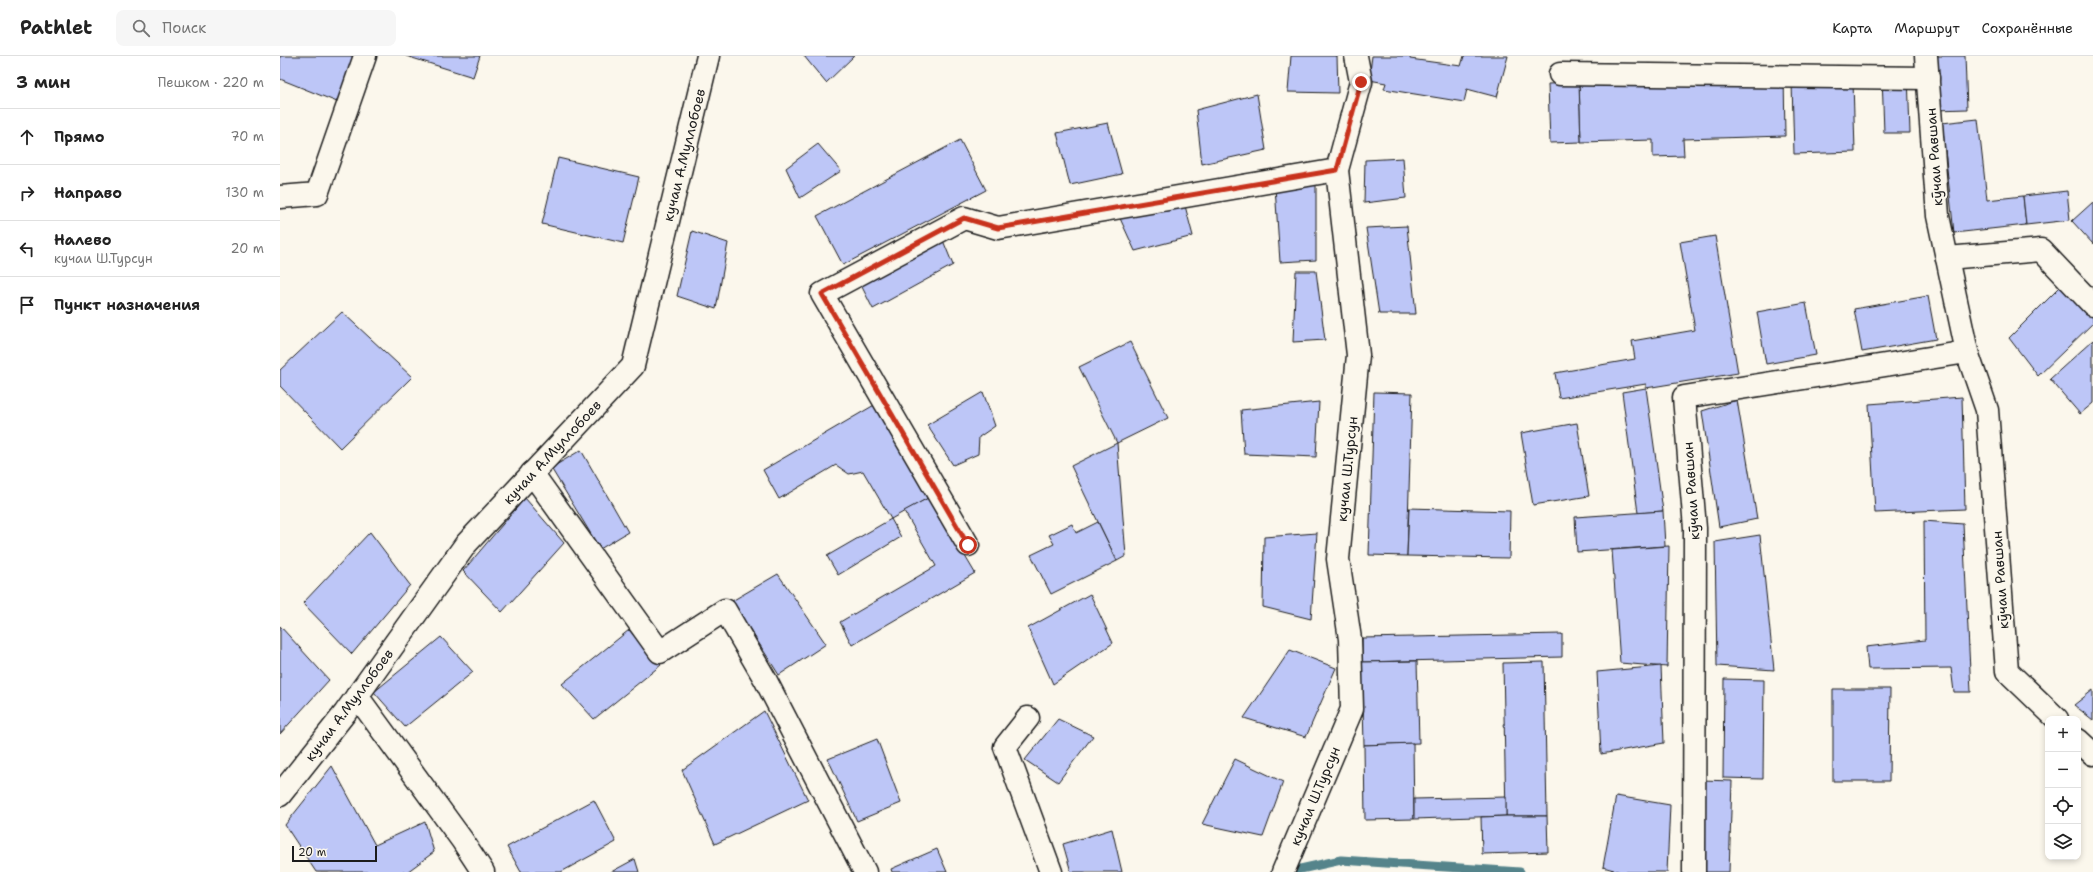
<!DOCTYPE html>
<html lang="ru">
<head>
<meta charset="utf-8">
<style>
	body { margin:0; font-family:"Shantell Sans",sans-serif; background:#f6f6f6; color:#222 }
	.controls { position:absolute; right:12px; bottom:12px; display:grid; overflow:hidden; border-radius:8px; box-shadow:0 2px 6px #0003 }
	.controls button { width:36px; height:36px; display:grid; place-items:center; padding:0; border:0; border-bottom:1px solid #e0e0e0; background:#fff; color:#222; font:20px sans-serif }
	.scale { position:absolute; left:12px; bottom:10px; width:85px; box-sizing:border-box; padding-left:4px; border:2px solid #1c1c1c; border-top:0; font-size:11px; line-height:14px; white-space:nowrap; color:#1c1c1c; -webkit-text-stroke:3px #fbf7ec; paint-order:stroke }
	.stop { position:absolute; width:12px; height:12px; margin:-9px; border:3px solid #c8321e; border-radius:50%; background:#fff }
	.stop.end { background:#c8321e; border-color:#fff; box-shadow:0 1px 4px #0008 }
	.list { margin:0; padding:0; list-style:none }
	h2 { display:flex; justify-content:space-between; align-items:center; height:52px; margin:0; padding:0 16px; font-size:17px }
	h2 small { font-size:13px; font-weight:400; color:#767676 }
	.list li { display:grid; grid-template-columns:26px 1fr auto; gap:12px; align-items:center; box-sizing:border-box; height:56px; padding:0 16px; border-top:1px solid #e0e0e0 }
	.list b { display:block; font-size:15px; white-space:nowrap }
	.list p { margin:0; font-size:13px; white-space:nowrap; color:#767676 }
	.list em { font-size:13px; font-style:normal; color:#767676 }
	.icon { flex:none; width:22px; height:22px; fill:none; stroke:currentColor; stroke-width:2; stroke-linecap:round; stroke-linejoin:round }
	.map { position:relative; flex:none; width:1813px; height:816px; overflow:hidden }
	header { display:flex; align-items:center; gap:24px; box-sizing:border-box; height:56px; padding:0 20px; background:#fff; border-bottom:1px solid #e0e0e0 }
	header strong { font-size:19px }
	nav { display:flex; gap:22px; margin-inline-start:auto; font-size:14px }
	.search { width:280px; height:36px; background:#f6f6f6; display:flex; align-items:center; gap:10px; box-sizing:border-box; padding:0 14px; border-radius:8px; color:#767676; font-size:15px }
	main { display:flex }
	aside { flex:1; background:#fff }
	.map>svg:first-child { display:block }
	.lines { fill:none; stroke-linecap:round; stroke-linejoin:round }
	.stream { stroke:#54848b; stroke-width:9 }
	.building { fill:#bdc6f7; stroke:#1c1c1c }
	.street-casing { stroke:#1c1c1c; stroke-width:25 }
	.street { stroke:#fbf7ec; stroke-width:22 }
	.route { stroke:#c8321e; stroke-width:5 }
	.labels { text-anchor:middle; dominant-baseline:central; stroke-width:4; stroke-linejoin:round; paint-order:stroke }
	.street-label { font-size:14px; fill:#1c1c1c; stroke:#fbf7ec }
</style>
</head>
<body>
<header>
<strong>Pathlet</strong>
<div class="search"><svg class="icon" aria-label="search" viewBox="0 0 24 24"><circle cx="10" cy="10" r="6"/><path d="M15 15l6 6"/></svg>Поиск</div>
<nav><a>Карта</a><a>Маршрут</a><a>Сохранённые</a></nav>
</header>
<main>
<aside>
<h2>3 мин<small>Пешком · 220 m</small></h2>
<ul class="list">
<li><svg class="icon" aria-label="ahead" viewBox="0 0 24 24"><path d="M12 20V5M6 11l6-6 6 6"/></svg><div><b>Прямо</b></div><em>70 m</em></li>
<li><svg class="icon" aria-label="right" viewBox="0 0 24 24"><path d="M7 20v-9h11M14 6l5 5-5 5"/></svg><div><b>Направо</b></div><em>130 m</em></li>
<li><svg class="icon" aria-label="left" viewBox="0 0 24 24"><path d="M17 20v-9H6M10 6l-5 5 5 5"/></svg><div><b>Налево</b><p>кучаи Ш.Турсун</p></div><em>20 m</em></li>
<li><svg class="icon" aria-label="arrive" viewBox="0 0 24 24"><path d="M6 21V4h12l-3 4 3 4H6"/></svg><div><b>Пункт назначения</b></div></li>
</ul>
</aside>
<div class="map">
<svg width="1813" height="816" viewBox="0 0 1813 816">
	<rect width="100%" height="100%" fill="#fbf7ec"/>
	<filter id="ink" filterUnits="userSpaceOnUse"><feTurbulence type="fractalNoise" baseFrequency=".025" numOctaves="2"/><feDisplacementMap in="SourceGraphic" scale="8" xChannelSelector="R" yChannelSelector="G"/><feConvolveMatrix kernelMatrix="1 2 1 2 8 2 1 2 1" color-interpolation-filters="sRGB"/></filter>
	<g filter="url(#ink)">
		<g class="lines">
			<path class="stream" d="M1007,816l54,-12 179,12"/>
		</g>
		<g class="building">
			<path d="M0,0h75l-18,46 -57,-23z"/>
			<path d="M126,0h74l-7,21z"/>
			<path d="M524,0h50l-28,27z"/>
			<path d="M1011,0h46l1,37 -50,-1z"/>
			<path d="M1092,0h38v3l51,7 3,-10h44l-11,41 -30,-8 -3,13 -80,-13 2,-6 -17,-3z"/>
			<path d="M1654,0h31l2,53 -31,1z"/>
			<path d="M1628,18l2,59h-26l-2,-58z"/>
			<path d="M1504,20l1,60 -102,3 1,17 -31,1v-17l-72,2 -2,-59z"/>
			<path d="M1573,25l2,71 -61,2 -2,-71z"/>
			<path d="M1299,27l2,59 -31,1 -2,-59z"/>
			<path d="M977,38l9,56 -64,14 -6,-54z"/>
			<path d="M1698,63l9,81 36,-4 3,29 -72,8 -12,-110z"/>
			<path d="M828,67l14,51 -52,11 -13,-52z"/>
			<path d="M680,84l26,50 -143,75 -26,-49z"/>
			<path d="M538,88l23,27 -41,27 -14,-30z"/>
			<path d="M278,102l81,19 -16,66 -81,-19z"/>
			<path d="M1123,102l3,40 -42,5 1,-43z"/>
			<path d="M1036,123v81l-36,2 -5,-75z"/>
			<path d="M1787,135l3,29 -44,5 -3,-29z"/>
			<path d="M904,146l9,34 -58,15 -17,-37z"/>
			<path d="M1813,146v42l-21,-23z"/>
			<path d="M1127,170l9,88h-37l-13,-86z"/>
			<path d="M412,175l36,12 -12,66 -39,-13z"/>
			<path d="M1435,180l23,137 -92,15v-4l-87,14 -4,-25 80,-14 -3,-18 63,-11 -15,-88z"/>
			<path d="M662,182l11,27 -80,44 -13,-26z"/>
			<path d="M1016,215h20l9,69 -32,2z"/>
			<path d="M1784,227l29,34v6l-55,53 -29,-38z"/>
			<path d="M1648,240l8,43 -74,13 -8,-43z"/>
			<path d="M1526,247l10,52 -50,9 -9,-52z"/>
			<path d="M62,256l70,65 -72,71 -60,-62v-16z"/>
			<path d="M1813,284v63l-13,11 -30,-35z"/>
			<path d="M850,286l38,76 -51,25 -38,-76z"/>
			<path d="M1366,332l17,123 -25,2 -16,-121z"/>
			<path d="M703,336l12,34 -16,11 -1,17 -25,11 -26,-40z"/>
			<path d="M1094,336l38,1 -5,163 -38,-1z"/>
			<path d="M1682,341l3,112 -90,4 -6,-109z"/>
			<path d="M1457,344l20,119 -38,8 -17,-116z"/>
			<path d="M1039,346l-3,55 -72,-3 -3,-44z"/>
			<path d="M596,348l54,93 -39,22 -28,-48 -14,3 -13,-9 -57,34 -16,-29z"/>
			<path d="M1297,367l12,73 -56,9 -12,-72z"/>
			<path d="M837,387l9,113 -9,5 -46,-95z"/>
			<path d="M301,394l47,82 -28,17 -49,-81z"/>
			<path d="M650,441l45,76 -123,72 -12,-23 96,-56 -32,-55z"/>
			<path d="M245,442l39,45 -62,69 -39,-41z"/>
			<path d="M1129,452l101,3 -1,47 -102,-2z"/>
			<path d="M1383,455l2,35 -88,6 -2,-35z"/>
			<path d="M611,463l10,18 -63,38 -11,-19z"/>
			<path d="M1644,465l39,3 8,168h-17l-3,-24 -83,1 -2,-22 59,-7z"/>
			<path d="M818,466l19,39 -66,33 -20,-39 23,-11 -5,-9 23,-11 4,9z"/>
			<path d="M90,476l40,53 -58,69 -49,-51z"/>
			<path d="M1037,477l-6,86 -48,-12 1,-70z"/>
			<path d="M1480,479l14,135 -57,-4 -2,-124z"/>
			<path d="M1389,490l-2,121 -47,-4 -8,-113z"/>
			<path d="M498,518l48,70 -47,31 -47,-74z"/>
			<path d="M810,538l23,49 -60,41 -25,-56z"/>
			<path d="M0,570l49,54 -49,54z"/>
			<path d="M349,574l32,35 -67,54 -32,-35z"/>
			<path d="M1282,578v23l-200,5v-24z"/>
			<path d="M161,581l32,35 -68,55 -31,-35z"/>
			<path d="M1010,594l46,18 -30,69 -62,-19z"/>
			<path d="M1137,605l2,82 -55,2 -2,-83z"/>
			<path d="M1264,606l3,154h-41l-3,-153z"/>
			<path d="M1381,610l3,77 -63,11 -4,-82z"/>
			<path d="M1444,623l40,1 -1,99 -40,-1z"/>
			<path d="M1553,633h57l-1,92h-56z"/>
			<path d="M1813,634v30l-19,-15z"/>
			<path d="M484,655l44,89 -93,44 -33,-74z"/>
			<path d="M778,663l35,17 -35,46 -33,-22z"/>
			<path d="M597,683l24,64 -44,18 -29,-62z"/>
			<path d="M1133,687l1,76 -49,1 -1,-75z"/>
			<path d="M955,703l48,23 -20,55 -61,-13z"/>
			<path d="M52,710l43,79 50,-23 9,30 -27,20h-91l-31,-47z"/>
			<path d="M1422,724l30,1 -3,91h-30z"/>
			<path d="M1336,740l54,9 -3,67h-46l-18,-5z"/>
			<path d="M1226,741v19l-92,3v-20z"/>
			<path d="M314,744l22,42 -55,30h-40l-14,-25z"/>
			<path d="M1226,760h41l1,36 -66,2 -1,-37z"/>
			<path d="M832,773l10,43h-51l-8,-28z"/>
			<path d="M657,793l10,23h-55l-1,-3z"/>
			<path d="M355,803l4,13h-28z"/>
		</g>
		<g class="lines">
			<g class="street-casing">
				<g id="street">
					<path d="M1646,0l12,160 29,136 20,58 20,261 50,48"/>
					<path d="M1280,18l368,4"/>
					<path d="M0,141l37,-3 48,-138"/>
					<path d="M1667,202l94,-8 52,55"/>
					<path d="M252,417l128,179 65,-42 40,69 100,193"/>
					<path d="M688,489l-146,-251 142,-76 34,10 339,-58"/>
					<path d="M77,640l105,144 21,32"/>
					<path d="M748,662l-23,29 46,125"/>
					<path d="M1798,684l15,14"/>
					<path d="M0,739l65,-82 121,-169 167,-178 75,-310"/>
					<path d="M1003,816l69,-163 -2,-70 -12,-80 20,-204 -21,-185 24,-88 -5,-26"/>
					<path d="M1414,816l1,-344 -11,-131 283,-45"/>
				</g>
			</g>
			<use href="#street" class="street"/>
		</g>
	</g>
	<g class="lines" filter="url(#ink)">
		<path class="route" d="M688,489l-146,-251 142,-76 34,10 339,-58 24,-88"/>
	</g>
	<g class="labels">
		<g class="street-label">
			<text transform="translate(404 99) rotate(-76)">кучаи А.Муллобоев</text>
			<text transform="translate(1654 101) rotate(-94)">кӯчаи Равшан</text>
			<text transform="translate(272 396) rotate(-47)">кучаи А.Муллобоев</text>
			<text transform="translate(1067 413) rotate(-84)">кучаи Ш.Турсун</text>
			<text transform="translate(1411 435) rotate(-94)">кӯчаи Равшан</text>
			<text transform="translate(1720 524) rotate(-94)">кӯчаи Равшан</text>
			<text transform="translate(69 649) rotate(-53)">кучаи А.Муллобоев</text>
			<text transform="translate(1035 740) rotate(-67)">кучаи Ш.Турсун</text>
		</g>
	</g>
</svg>
<div class="controls">
<button>+</button>
<button>−</button>
<button><svg class="icon" aria-label="locate" viewBox="0 0 24 24"><circle cx="12" cy="12" r="6"/><path d="M12 2v4M12 18v4M2 12h4M18 12h4"/></svg></button>
<button><svg class="icon" aria-label="layers" viewBox="0 0 24 24"><path d="M12 4l9 5-9 5-9-5zM3 14l9 5 9-5"/></svg></button>
</div>
<div class="scale">20 m</div>
<div class="stop" style="left:688px;top:489px"></div>
<div class="stop end" style="left:1081px;top:26px"></div>
</div>
</main>
</body>
</html>
